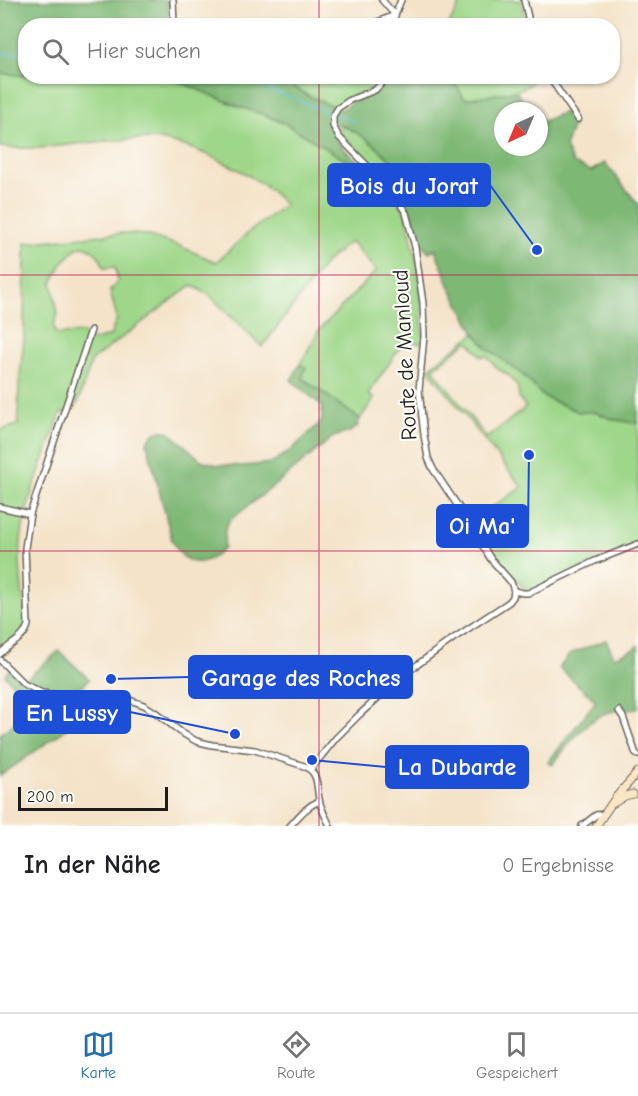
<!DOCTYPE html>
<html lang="de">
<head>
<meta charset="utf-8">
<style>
	body { margin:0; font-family:"Comic Neue",sans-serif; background:#f2f2f2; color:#202124 }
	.compass { position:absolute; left:494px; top:102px; width:54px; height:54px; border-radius:50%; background:#fff; box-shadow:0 2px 4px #0004; rotate:224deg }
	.scale { position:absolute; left:18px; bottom:15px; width:150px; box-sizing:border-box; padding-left:6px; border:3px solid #1c1c1c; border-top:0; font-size:16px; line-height:21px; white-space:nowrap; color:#1c1c1c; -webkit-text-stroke:4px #fdfcf7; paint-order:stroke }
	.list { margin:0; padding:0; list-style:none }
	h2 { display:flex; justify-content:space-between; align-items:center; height:78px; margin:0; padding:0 24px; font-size:26px }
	h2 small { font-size:20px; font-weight:400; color:#757577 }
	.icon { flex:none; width:33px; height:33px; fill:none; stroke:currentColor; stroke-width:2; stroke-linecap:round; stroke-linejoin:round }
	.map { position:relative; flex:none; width:638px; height:826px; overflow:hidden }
	.search { position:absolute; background:#fff; box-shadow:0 2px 4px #0004; left:18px; right:18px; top:18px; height:66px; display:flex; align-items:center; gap:15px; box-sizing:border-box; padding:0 21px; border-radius:24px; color:#757577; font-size:22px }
	.sheet { height:186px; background:#fff }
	nav { display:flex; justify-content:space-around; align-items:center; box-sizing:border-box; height:84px; border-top:2px solid #e0e0e0; background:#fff; font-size:16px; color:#757577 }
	nav a { display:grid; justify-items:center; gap:3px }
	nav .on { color:#1f6fb2 }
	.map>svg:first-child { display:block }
	.green { fill:#9ed789; stroke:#5d7a52; stroke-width:1.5; fill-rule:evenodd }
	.forest { fill:#7eb875; stroke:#4d6a48; stroke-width:1.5 }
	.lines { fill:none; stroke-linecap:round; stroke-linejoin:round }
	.stream { stroke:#5fbedd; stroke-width:1.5 }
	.street-casing { stroke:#686259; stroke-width:8 }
	.secondary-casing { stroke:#686259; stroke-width:9 }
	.street { stroke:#fff; stroke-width:5 }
	.secondary { stroke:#fbe6c4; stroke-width:7 }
	.grid { fill:none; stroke:#c2185b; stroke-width:1.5; stroke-opacity:0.55 }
	.labels { text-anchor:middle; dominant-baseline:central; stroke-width:4.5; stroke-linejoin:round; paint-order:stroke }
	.street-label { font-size:22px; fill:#1c1c1c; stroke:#fdfcf7 }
	.leader { fill:none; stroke:#1d4ed8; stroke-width:2 }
	.callout-dot { fill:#1d4ed8; stroke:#fdfcf7; stroke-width:2 }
	.callout { fill:#1d4ed8; stroke:#1d4ed8; stroke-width:2 }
	.callout-label { font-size:24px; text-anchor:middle; font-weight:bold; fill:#fff }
</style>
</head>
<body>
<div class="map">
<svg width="638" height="826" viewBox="0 0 638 826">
	<rect width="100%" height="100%" fill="#fdfcf7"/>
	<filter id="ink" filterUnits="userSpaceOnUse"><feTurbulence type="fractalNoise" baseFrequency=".0167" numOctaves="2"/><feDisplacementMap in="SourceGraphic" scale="12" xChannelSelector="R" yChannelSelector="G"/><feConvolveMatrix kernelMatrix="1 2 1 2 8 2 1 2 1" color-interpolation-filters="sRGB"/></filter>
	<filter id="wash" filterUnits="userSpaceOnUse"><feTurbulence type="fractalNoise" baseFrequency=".008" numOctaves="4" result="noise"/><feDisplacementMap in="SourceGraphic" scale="24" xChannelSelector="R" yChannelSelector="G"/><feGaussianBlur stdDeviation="1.35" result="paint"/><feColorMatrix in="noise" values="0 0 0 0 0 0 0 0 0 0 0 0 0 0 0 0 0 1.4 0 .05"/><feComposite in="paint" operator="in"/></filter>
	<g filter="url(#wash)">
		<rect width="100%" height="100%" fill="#f4e3c9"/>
		<g class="green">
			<path d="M462,0h59l4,18v7l-77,1z"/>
			<path d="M315,21l-2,5 -115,-1v-1z"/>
			<path d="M0,73l26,3 142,1 72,30 23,7 23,10 76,46 8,-9 -28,-26 -3,-5v-6l18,8 22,17 34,33 -15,19 8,12 14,63 3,68 -18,-4 -37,54 6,5 -14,20 -59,-42 5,-9 -6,-4 19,-34 57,-59 -25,-30 -24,20 -65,86 -53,-52 -17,-10 -100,75 -15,45 -11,7 -5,1c-16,44 -38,91 -41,138 -1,24 4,49 6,74l-4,8 -22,15v-218l18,-5 1,-40 5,-46 1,-96 97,-10 24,2 31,10 39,17 33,-30 36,-27c-16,-19 -37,-31 -60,-42 -20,-10 -42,-19 -65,-23 -13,-2 -27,-1 -41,0 -26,2 -52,5 -78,8 -13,1 -27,0 -41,-1zM82,246c12,1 19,12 22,22l11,-1 3,14 -8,10 7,27 -7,18 -19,5 -7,-8 -26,1 -3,-2 -1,-7 4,-11 -6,-31 11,-21 14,-14z"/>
			<path d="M278,77h104c-8,18 -34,16 -46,31l-29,-13z"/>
			<path d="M445,77h88l-3,8 -14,6 -51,8 -11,-17z"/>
			<path d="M475,333l12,15 37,28 20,21 35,15h15l21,8 23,3v123l-28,11 -80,37 -33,-35 -24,-39 49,-33 -94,-118zM467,342h2l12,14 2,1 3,-2 12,14 10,6 10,12 1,11 7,9 -39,31 -54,-69z"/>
		</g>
		<g class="forest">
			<path d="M0,0h168l1,25 -143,1 -1,50 -25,-3z"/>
			<path d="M168,77h110l29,18 33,15 12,-8 25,-10 8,-8 3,-7h57l9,5 11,17 51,-8 14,20h-27v36h36v-24l28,-12 7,11 -9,25 8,16 18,8 14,-8 33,41v219l-23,-3 -21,-8h-15l-35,-15 -20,-21 -37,-28 -12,-15 -25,-46 -15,-38 -6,3 -11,-12 -7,-29 -10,-14 12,-15c-24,-23 -50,-54 -84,-60 4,21 20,32 36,45l-3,3 -76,-46 -23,-10 -23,-7z"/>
			<path d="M300,364l6,4 -4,10 58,41 -3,8 -8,5 -16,5 -53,44 -51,40 -4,9 -1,18c-20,21 -40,19 -52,-8l-25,-97c4,-9 10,-13 21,-12l33,29 16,5 28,1 26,-3 18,-11 33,-31v-15l-31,-26z"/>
			<path d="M606,640l8,17 20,-8 4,-4v64c-9,1 -19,1 -28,3 -23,5 -44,36 -58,53l-4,-3 48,-61 -37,-33 11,-14z"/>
			<path d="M59,651l30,28 -5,6 -8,2 2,9 18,1 1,8 -15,13 -82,58v-42l37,-28 -19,-15 -13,-16 6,-8 15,12z"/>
		</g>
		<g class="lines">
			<g class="stream">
				<path d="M0,54l26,-1"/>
				<path d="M234,76l97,37"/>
				<path d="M336,115l21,8"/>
			</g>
		</g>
	</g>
	<g filter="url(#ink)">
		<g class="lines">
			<g class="street-casing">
				<g id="street">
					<path d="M173,0l1,25"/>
					<path d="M524,0l4,17v9"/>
					<path d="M368,26l27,-11 -13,-15"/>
					<path d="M393,26l2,-11 6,-15"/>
					<path d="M385,76l-3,7 -7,7 -25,10 -12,8 -5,8v10l6,11 52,53 15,23 9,34 8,56 1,33 -5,54 5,45 4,23 5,11 37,55 20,34 21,24 3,9"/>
					<path d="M540,76l11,5 3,3 24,35"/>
					<path d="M0,507l30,7"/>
					<path d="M514,591l9,2h5l67,-32 43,-17"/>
					<path d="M0,654c9,-10 25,-15 28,-29l-3,-77 5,-34 61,-184"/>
					<path d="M0,660l24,24 18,9 22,3 44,-1 13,2 23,8 11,7 27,21 14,8 16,4 43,5 52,17c13,9 9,23 13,36 2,8 7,16 10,23"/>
					<path d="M619,711l4,6 13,37 2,1"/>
					<path d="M310,770l26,-32 23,-23 43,-39 49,-36 58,-38 4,-5 1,-6"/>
					<path d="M290,826c9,-10 16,-19 29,-25"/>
					<path d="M582,826l14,-11 7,-1"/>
				</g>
			</g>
			<g class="secondary-casing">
				<g id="secondary">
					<path d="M614,803l11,-7 8,-2"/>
					<path d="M596,826l20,-29 22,-25"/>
				</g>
			</g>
			<use href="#street" class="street"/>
			<use href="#secondary" class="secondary"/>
		</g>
	</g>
	<path class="grid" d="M319,0v26M319,76v750M0,275h638M0,551h638"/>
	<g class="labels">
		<g class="street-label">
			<text transform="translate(405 355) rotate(-93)">Route de Manloud</text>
		</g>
	</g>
	<path class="leader" d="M537 250L490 185M529 455L528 526M111 679L189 677M235 734L130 712M312 760L386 767"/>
	<g class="callout-dot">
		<circle cx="537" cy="250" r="6"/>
		<circle cx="529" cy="455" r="6"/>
		<circle cx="111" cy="679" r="6"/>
		<circle cx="235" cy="734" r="6"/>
		<circle cx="312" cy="760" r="6"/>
	</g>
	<g class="callout">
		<rect x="328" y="164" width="162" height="42" rx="6"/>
		<rect x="437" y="505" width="91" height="42" rx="6"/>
		<rect x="189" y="656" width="223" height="42" rx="6"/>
		<rect x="14" y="691" width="116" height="42" rx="6"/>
		<rect x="386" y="746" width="142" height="42" rx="6"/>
	</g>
	<g class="callout-label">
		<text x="409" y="194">Bois du Jorat</text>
		<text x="482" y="534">Oi Ma'</text>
		<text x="301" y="686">Garage des Roches</text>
		<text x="72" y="721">En Lussy</text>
		<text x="457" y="775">La Dubarde</text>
	</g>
</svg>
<svg class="compass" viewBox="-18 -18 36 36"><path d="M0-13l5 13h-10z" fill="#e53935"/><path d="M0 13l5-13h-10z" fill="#757577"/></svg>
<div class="scale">200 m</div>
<div class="search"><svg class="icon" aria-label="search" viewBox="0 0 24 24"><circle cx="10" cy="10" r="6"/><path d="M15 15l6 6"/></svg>Hier suchen</div>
</div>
<section class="sheet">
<h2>In der Nähe<small>0 Ergebnisse</small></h2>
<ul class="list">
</ul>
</section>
<nav>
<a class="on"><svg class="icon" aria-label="map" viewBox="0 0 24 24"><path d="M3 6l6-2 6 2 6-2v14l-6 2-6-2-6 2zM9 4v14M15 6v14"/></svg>Karte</a>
<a><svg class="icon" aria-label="directions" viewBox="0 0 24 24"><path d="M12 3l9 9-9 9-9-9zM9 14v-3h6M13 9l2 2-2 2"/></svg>Route</a>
<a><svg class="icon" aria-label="saved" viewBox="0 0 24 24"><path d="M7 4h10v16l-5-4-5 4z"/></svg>Gespeichert</a>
</nav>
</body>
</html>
